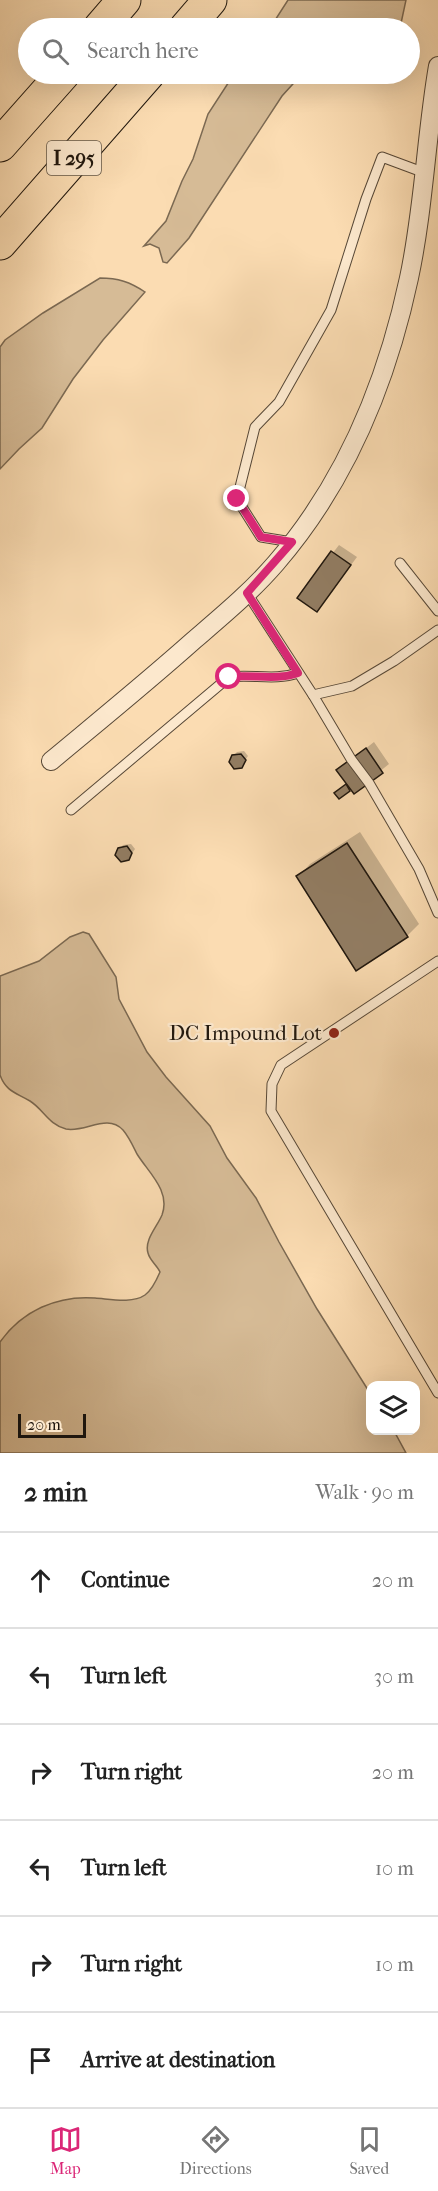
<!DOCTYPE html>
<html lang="en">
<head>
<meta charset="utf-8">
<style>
	body { margin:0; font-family:"IM FELL French Canon",serif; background:#f6f6f6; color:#222 }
	.controls { position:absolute; right:18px; bottom:18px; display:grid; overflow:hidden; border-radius:12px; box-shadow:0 6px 24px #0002 }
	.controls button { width:54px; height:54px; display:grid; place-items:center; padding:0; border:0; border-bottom:2px solid #e0e0e0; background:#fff; color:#222; font:30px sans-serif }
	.scale { position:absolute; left:18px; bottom:15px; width:68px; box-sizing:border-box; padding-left:6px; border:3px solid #20170e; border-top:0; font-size:16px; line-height:21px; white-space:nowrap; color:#20170e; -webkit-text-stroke:4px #fce8cd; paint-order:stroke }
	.stop { position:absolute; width:18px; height:18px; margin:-14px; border:4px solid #db2777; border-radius:50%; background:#fff }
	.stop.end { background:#db2777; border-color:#fff; box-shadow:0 2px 6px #0008 }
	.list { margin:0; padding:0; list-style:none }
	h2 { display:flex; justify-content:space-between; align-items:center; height:78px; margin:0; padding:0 24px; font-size:26px }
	h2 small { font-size:20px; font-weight:400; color:#767676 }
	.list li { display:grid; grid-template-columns:39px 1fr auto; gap:18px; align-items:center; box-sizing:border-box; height:96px; padding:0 24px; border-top:2px solid #e0e0e0 }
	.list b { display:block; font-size:22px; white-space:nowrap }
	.list em { font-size:20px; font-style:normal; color:#767676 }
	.icon { flex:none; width:33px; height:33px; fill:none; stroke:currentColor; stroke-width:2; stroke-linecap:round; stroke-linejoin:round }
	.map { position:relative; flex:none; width:438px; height:1453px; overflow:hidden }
	.search { position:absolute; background:#fff; box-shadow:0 6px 24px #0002; left:18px; right:18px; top:18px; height:66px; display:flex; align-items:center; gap:15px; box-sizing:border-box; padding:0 21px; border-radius:33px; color:#767676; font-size:22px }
	.sheet { height:654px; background:#fff }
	nav { display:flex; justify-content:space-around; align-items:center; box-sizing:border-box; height:84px; border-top:2px solid #e0e0e0; background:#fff; font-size:16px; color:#767676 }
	nav a { display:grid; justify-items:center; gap:3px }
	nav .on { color:#db2777 }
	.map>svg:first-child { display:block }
	.green { fill:#d6bb96; stroke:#7b6952; stroke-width:1.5 }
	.shadow { fill:#0003 }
	.building { fill:#927d63; stroke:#20170e; stroke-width:1.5 }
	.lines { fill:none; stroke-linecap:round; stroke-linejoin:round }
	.lane-casing { stroke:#574837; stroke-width:11 }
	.street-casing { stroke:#574837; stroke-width:20 }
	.highway-casing { stroke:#20170e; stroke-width:35 }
	.lane { stroke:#fce8cd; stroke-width:9 }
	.street { stroke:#fce8cd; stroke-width:18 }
	.highway { stroke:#fbdcb2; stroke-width:33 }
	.route { stroke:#db2777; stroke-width:8 }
	.poi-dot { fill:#8f2418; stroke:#fce8cd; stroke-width:2 }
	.labels { text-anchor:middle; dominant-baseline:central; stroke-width:4.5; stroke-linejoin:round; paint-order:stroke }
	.shield { fill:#fce8cd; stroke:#625647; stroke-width:1.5 }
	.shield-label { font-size:20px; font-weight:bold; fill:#20170e }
	.poi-label { font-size:21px; fill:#20170e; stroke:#fce8cd; text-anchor:end }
</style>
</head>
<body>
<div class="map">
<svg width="438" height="1453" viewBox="0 0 438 1453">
	<rect width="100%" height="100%" fill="#fbdcb2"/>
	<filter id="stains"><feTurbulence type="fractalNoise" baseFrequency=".00333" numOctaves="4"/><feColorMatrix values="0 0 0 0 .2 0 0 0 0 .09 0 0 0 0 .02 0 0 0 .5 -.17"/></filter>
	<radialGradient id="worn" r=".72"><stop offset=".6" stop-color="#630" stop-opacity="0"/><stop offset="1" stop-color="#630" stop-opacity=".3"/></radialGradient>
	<g class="green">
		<path d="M288,0h118l-6,28h-130z"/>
		<path d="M234,74h68l-20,22 -93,142 -22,25 -4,-1 -4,-14 -9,-4 -6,2 22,-25 16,-40 11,-22 15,-45z"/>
		<path d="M100,278c18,0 30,4 45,14l-42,48 -30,39 -31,49 -23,21 -19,20v-122l5,-7 38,-27z"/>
		<path d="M83,932l6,2 27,43 3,22 28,53 19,25 44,49 17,32 29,40 23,44 38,67 53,84v37l24,1 12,22h-406v-111c22,-31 57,-47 95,-44 15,1 37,6 50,-3 7,-5 12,-16 15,-23 -3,-7 -10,-11 -12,-19 -4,-13 9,-26 14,-38 9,-24 -14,-43 -25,-61 -4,-8 -8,-17 -14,-24 -16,-17 -38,3 -57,-1 -17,-4 -23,-20 -36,-28 -13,-8 -24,-9 -30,-26v-99l39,-15 31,-24z"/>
	</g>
	<g class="shadow">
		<path d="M339,545l18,12 -40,53 -18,-13z"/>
		<path d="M374,742l15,22 -35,28 -3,-4 -2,2h-10l9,-6 -10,-14z"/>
		<path d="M244,751l4,5 -7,10 -8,-10 4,-4z"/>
		<path d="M360,832l59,92 -12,12 -109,-59 12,-13z"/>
		<path d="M131,844l4,5 -7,10 -8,-10 3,-4z"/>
	</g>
	<g class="building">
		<path d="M331,551l20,14 -34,47 -20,-14z"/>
		<path d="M366,748l17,25 -29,21 -18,-24z"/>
		<path d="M241,754l5,6 -4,8 -8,1 -5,-7 3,-7z"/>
		<path d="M346,784l4,7 -11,8 -5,-6z"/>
		<path d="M347,843l61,94 -52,34 -60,-95z"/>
		<path d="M127,846l5,7 -3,7 -8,2 -6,-7 3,-7z"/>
	</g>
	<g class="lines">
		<g class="lane-casing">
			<g id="lane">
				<path d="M292,542l-31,-5 -24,-38 18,-72 24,-25 52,-92 35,-111 16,-42 43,16"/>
				<path d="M400,563l38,48"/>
				<path d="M247,593l66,102 38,64 18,24 50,86 19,44"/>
				<path d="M313,695l39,-9 42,-25 44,-31"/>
				<path d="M71,810l158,-133c24,-3 46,4 69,-4"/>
				<path d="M438,961l-157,104 -9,19 -1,27 167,282"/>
			</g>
		</g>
		<g class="street-casing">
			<path id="street" d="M51,761c48,-40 96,-79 142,-120 29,-25 58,-49 83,-78 70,-81 111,-182 133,-285 15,-70 17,-142 29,-212"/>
		</g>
		<g class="highway-casing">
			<g id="highway">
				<path d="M100,28l24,-28"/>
				<path d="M186,28l24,-28"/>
				<path d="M0,145l63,-71"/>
				<path d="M0,243l148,-169"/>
			</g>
		</g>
		<use href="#lane" class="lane"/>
		<use href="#street" class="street"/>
		<use href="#highway" class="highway"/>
	</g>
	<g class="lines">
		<path class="route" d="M229,677c24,-3 46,4 69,-4l-51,-80 45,-51 -31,-5 -24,-38"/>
	</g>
	<circle class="poi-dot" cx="334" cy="1033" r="6"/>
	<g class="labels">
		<rect class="shield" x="47" y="141" width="54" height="34" rx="4.5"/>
		<g class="shield-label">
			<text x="74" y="158">I 295</text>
		</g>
		<g class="poi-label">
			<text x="322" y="1033">DC Impound Lot</text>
		</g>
	</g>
	<rect width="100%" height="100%" filter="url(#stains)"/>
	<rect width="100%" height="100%" fill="url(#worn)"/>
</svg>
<div class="controls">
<button><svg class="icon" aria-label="layers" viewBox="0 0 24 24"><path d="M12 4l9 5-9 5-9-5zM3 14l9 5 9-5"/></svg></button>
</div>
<div class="scale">20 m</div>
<div class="stop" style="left:229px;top:677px"></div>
<div class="stop end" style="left:237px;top:499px"></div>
<div class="search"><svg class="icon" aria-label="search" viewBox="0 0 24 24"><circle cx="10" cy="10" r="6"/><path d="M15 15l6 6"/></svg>Search here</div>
</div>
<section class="sheet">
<h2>2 min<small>Walk · 90 m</small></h2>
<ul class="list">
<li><svg class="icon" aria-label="ahead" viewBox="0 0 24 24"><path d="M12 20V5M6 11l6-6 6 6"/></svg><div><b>Continue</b></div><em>20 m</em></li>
<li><svg class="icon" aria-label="left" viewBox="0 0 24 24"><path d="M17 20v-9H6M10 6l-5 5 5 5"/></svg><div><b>Turn left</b></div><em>30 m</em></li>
<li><svg class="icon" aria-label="right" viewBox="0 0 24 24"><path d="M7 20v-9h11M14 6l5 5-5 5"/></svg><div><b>Turn right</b></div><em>20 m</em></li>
<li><svg class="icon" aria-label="left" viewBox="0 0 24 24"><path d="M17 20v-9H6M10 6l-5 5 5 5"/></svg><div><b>Turn left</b></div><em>10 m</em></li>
<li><svg class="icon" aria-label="right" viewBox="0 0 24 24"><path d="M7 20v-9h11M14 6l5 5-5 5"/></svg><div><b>Turn right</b></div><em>10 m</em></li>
<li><svg class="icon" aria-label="arrive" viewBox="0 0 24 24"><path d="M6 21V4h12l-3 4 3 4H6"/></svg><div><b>Arrive at destination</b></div></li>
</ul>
</section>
<nav>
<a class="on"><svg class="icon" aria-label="map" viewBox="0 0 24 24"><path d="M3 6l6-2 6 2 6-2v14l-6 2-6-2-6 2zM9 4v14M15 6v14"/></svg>Map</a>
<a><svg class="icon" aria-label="directions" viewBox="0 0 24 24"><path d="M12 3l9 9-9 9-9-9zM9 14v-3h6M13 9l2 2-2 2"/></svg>Directions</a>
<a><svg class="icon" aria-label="saved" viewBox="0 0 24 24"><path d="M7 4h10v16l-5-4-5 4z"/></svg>Saved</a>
</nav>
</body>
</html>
